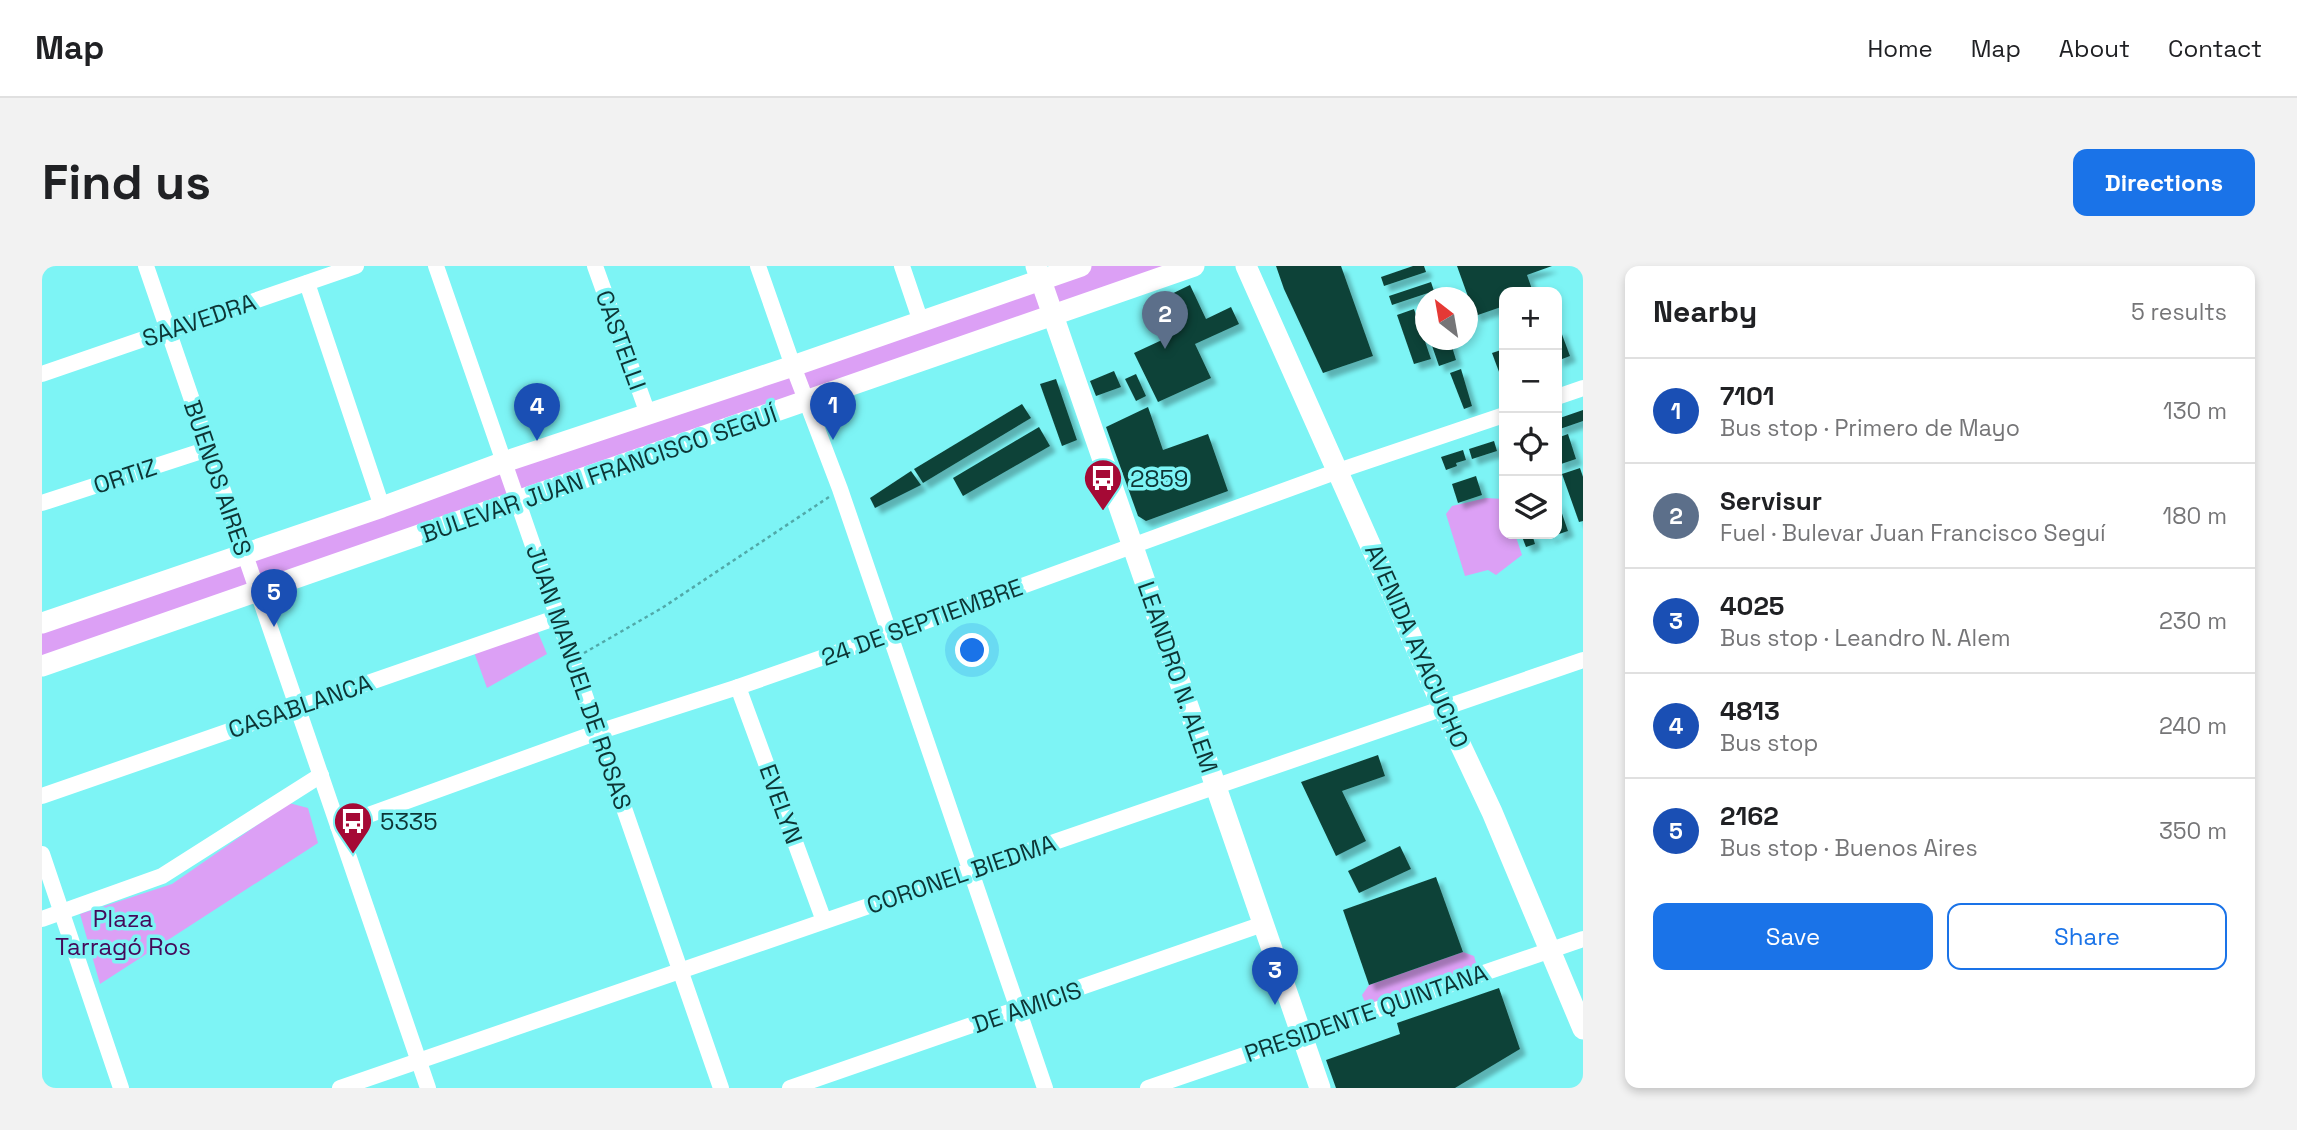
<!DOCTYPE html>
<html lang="en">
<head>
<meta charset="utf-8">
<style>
	body { margin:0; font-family:"Space Grotesk",sans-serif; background:#f2f2f2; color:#202124 }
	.controls { position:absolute; right:21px; top:21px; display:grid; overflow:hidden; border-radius:14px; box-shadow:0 4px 10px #0003 }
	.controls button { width:63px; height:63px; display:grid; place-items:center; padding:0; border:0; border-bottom:2px solid #e0e0e0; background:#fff; color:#202124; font:35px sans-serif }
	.compass { position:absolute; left:1373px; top:21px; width:63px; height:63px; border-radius:50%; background:#fff; box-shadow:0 4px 10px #0003; rotate:329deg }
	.you { position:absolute; left:931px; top:385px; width:24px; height:24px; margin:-18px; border:5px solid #fff; border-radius:50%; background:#1a73e8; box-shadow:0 0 0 10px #1a73e833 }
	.badge { display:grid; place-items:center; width:46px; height:46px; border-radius:50%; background:#1a73e8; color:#fff; font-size:23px; font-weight:700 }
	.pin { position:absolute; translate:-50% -58px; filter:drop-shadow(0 2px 4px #0008) }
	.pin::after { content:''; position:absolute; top:37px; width:24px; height:21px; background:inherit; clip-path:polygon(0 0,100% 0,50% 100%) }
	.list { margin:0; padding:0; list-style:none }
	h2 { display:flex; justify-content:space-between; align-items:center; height:91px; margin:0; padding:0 28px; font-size:30px }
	h2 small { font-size:23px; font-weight:400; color:#757577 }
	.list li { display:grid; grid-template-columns:46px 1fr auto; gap:21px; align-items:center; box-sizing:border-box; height:105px; padding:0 28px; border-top:2px solid #e0e0e0 }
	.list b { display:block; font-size:26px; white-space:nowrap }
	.list p { margin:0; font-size:23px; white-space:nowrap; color:#757577 }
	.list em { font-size:23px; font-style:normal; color:#757577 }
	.actions { display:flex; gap:14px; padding:21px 28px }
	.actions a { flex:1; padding:16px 0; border:2px solid #1a73e8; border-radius:14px; text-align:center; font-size:24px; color:#1a73e8 }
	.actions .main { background:#1a73e8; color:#fff }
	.icon { flex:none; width:38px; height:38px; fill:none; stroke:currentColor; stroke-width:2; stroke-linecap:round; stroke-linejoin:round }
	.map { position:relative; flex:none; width:1541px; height:822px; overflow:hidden; border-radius:14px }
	header { display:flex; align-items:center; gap:42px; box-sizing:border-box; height:98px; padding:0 35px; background:#fff; border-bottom:2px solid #e0e0e0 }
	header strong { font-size:33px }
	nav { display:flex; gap:38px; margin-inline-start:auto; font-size:24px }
	.intro { display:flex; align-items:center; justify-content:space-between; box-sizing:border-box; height:168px; padding:0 42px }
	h1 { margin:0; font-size:49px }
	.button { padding:18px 32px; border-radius:14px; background:#1a73e8; color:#fff; font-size:24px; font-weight:700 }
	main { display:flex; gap:42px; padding:0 42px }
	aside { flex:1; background:#fff; border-radius:14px; box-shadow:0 4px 10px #0003 }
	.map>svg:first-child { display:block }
	.green { fill:#dca0f5 }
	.building { fill:#114238; filter:url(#shadow) }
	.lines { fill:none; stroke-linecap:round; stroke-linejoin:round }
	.path { stroke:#51a9a9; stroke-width:2.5; stroke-dasharray:3.5 3.5; stroke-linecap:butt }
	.minor { stroke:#fff; stroke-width:16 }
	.major { stroke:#fff; stroke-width:21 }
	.labels { text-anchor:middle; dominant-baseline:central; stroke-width:7; stroke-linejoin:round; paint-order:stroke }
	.street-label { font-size:24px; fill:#0d3535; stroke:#7df4f5 }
	.poi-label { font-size:24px; fill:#0d3535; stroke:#7df4f5; text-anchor:start }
	.park-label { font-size:24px; fill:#450959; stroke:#7df4f5 }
</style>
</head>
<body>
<header>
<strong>Map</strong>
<nav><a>Home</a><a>Map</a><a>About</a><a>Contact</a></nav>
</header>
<div class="intro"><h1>Find us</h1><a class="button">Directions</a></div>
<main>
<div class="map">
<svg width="1541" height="822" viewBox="0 0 1541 822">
	<defs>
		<filter id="shadow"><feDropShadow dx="6" dy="6" stdDeviation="2" flood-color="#0004"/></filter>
	</defs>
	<rect width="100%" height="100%" fill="#7df4f5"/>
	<g class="green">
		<path d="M1039,0h113l-1152,400v-43z"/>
		<path d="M1444,232l18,1v35h11l7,21 -26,20 -8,-5 -23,6 -19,-62 6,-8z"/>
		<path d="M495,364l10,24 -60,34 -13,-36z"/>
		<path d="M247,537l19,5 10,35 -218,141 -20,-70 92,-30z"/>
		<path d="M1421,686l11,4 3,10 -111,39 -4,-10 7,-10z"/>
	</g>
	<g class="building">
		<path d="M1234,0h65l32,90 -50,17 -39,-84z"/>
		<path d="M1371,0h11l2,6 -42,14 -3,-9z"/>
		<path d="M1415,0h95l-25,9 6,17h-29v14l-29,10z"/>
		<path d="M1389,16l3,9 -42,14 -3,-9z"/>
		<path d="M1148,19l16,34 25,-12 8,17 -44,20 16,34 -53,24 -24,-49 43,-20 -16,-34z"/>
		<path d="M1372,43l17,50 -17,5 -17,-49z"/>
		<path d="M1518,63l10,27 -13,5v-31z"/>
		<path d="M1388,74h20l6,20 -17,6z"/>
		<path d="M1462,83v31h-2l-10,-27z"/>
		<path d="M1419,103l11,37 -8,3 -14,-36z"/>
		<path d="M1072,105l7,16 -25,9 -6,-15z"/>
		<path d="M1094,108l10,22 -10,5 -11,-22z"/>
		<path d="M1014,113l21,61 -15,6 -22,-62z"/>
		<path d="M980,138l9,14 -108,65 -9,-14z"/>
		<path d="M1106,141l15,43 45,-16 20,57 -82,30 -8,-5 -32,-89z"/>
		<path d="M1541,144v11l-26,9v-11z"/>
		<path d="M997,161l11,19 -87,50 -10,-18z"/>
		<path d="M1526,168l8,25 -18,6 -1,-27z"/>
		<path d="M1452,175l3,10 -25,8 -3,-10z"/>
		<path d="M1421,184l3,10 -10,3 1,3 -11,4 -5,-13z"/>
		<path d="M1538,202l3,9v44l-4,1 -17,-48z"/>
		<path d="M869,205l10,14 -46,23 -5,-10z"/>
		<path d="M1434,210l6,19 -24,8 -6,-19z"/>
		<path d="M1515,233l11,32 -18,6 -1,-3h8z"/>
		<path d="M1479,268h11l3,10 -9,3z"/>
		<path d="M1336,489l7,21 -43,15 24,50 -30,15 -35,-74z"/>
		<path d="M1358,580l11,23 -52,24 -11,-22z"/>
		<path d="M1394,611l27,75 -94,33 -26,-75z"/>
		<path d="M1457,722l21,61 -65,39h-119l-10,-28 74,-26 -3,-11z"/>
	</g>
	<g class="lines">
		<path class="path" d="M542,387l78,-45 167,-111"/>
		<g class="minor">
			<path d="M104,0l282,822"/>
			<path d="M394,0l285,822"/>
			<path d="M553,0l53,148"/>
			<path d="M716,0l35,100 47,123 205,599"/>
			<path d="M860,0l19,56"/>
			<path d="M265,17l75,224"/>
			<path d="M0,108l314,-108"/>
			<path d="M1515,131l26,-9"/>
			<path d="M0,237l166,-54"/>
			<path d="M696,421l86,234"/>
			<path d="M0,530l516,-179"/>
			<path d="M296,560l260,-94 140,-45 152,-53 448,-163 166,-56"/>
			<path d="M0,588l79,234"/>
			<path d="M0,653l120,-43 159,-101"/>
			<path d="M298,822l1243,-428"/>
			<path d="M748,822l473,-164"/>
			<path d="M1106,822l435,-149"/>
		</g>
		<g class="major">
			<path d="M994,0l284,822"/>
			<path d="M1204,0l197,442 49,104 91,217"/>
			<path d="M0,357l340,-116 122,-45 289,-96 288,-100"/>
			<path d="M0,400l1152,-400"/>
		</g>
	</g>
	<defs>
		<g id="bus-pin" transform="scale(2.0125)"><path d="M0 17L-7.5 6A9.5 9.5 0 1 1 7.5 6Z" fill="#a50935" stroke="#7df4f5"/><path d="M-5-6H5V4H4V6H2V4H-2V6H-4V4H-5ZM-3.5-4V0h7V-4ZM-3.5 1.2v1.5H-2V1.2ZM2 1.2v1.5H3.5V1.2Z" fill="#fff"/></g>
	</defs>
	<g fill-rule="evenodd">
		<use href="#bus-pin" x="1061" y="212"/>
		<use href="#bus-pin" x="311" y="555"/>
	</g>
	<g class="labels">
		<g class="street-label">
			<text transform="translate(157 54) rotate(-19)">SAAVEDRA</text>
			<text transform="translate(579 74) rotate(70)">CASTELLI</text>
			<text transform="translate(557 208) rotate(-19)">BULEVAR JUAN FRANCISCO SEGUÍ</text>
			<text transform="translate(83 210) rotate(-18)">ORTIZ</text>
			<text transform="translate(176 212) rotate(71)">BUENOS AIRES</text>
			<text transform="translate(880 356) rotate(-20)">24 DE SEPTIEMBRE</text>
			<text transform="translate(1375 380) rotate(66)">AVENIDA AYACUCHO</text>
			<text transform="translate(537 411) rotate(71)">JUAN MANUEL DE ROSAS</text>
			<text transform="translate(1136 411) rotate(71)">LEANDRO N. ALEM</text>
			<text transform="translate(258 440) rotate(-19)">CASABLANCA</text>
			<text transform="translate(739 538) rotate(70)">EVELYN</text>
			<text transform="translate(919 608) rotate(-19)">CORONEL BIEDMA</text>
			<text transform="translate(985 741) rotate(-19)">DE AMICIS</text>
			<text transform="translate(1324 747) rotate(-19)">PRESIDENTE QUINTANA</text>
		</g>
		<g class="poi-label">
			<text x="1088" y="212">2859</text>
			<text x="338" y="555">5335</text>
		</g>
		<g class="park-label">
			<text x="81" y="652">Plaza<tspan x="81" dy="28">Tarragó Ros</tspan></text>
		</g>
	</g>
</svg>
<div class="controls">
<button>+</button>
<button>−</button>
<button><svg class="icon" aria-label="locate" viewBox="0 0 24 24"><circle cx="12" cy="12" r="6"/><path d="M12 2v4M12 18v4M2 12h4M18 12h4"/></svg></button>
<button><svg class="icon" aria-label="layers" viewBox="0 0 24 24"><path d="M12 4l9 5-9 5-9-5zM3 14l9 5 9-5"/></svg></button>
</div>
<svg class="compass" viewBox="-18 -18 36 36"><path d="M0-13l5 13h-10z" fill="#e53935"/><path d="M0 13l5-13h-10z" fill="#757577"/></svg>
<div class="you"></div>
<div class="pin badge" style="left:791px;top:174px;background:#1a4fb4">1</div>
<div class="pin badge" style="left:1123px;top:83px;background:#5c6f8a">2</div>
<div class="pin badge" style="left:1233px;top:739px;background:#1a4fb4">3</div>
<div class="pin badge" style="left:495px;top:175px;background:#1a4fb4">4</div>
<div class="pin badge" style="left:232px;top:361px;background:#1a4fb4">5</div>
</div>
<aside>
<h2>Nearby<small>5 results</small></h2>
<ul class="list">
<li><span class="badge" style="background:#1a4fb4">1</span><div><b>7101</b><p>Bus stop · Primero de Mayo</p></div><em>130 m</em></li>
<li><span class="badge" style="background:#5c6f8a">2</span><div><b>Servisur</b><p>Fuel · Bulevar Juan Francisco Seguí</p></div><em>180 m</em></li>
<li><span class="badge" style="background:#1a4fb4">3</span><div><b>4025</b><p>Bus stop · Leandro N. Alem</p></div><em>230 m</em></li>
<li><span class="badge" style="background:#1a4fb4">4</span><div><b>4813</b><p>Bus stop</p></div><em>240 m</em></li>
<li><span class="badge" style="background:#1a4fb4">5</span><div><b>2162</b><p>Bus stop · Buenos Aires</p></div><em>350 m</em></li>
</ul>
<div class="actions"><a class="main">Save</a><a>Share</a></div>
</aside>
</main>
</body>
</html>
